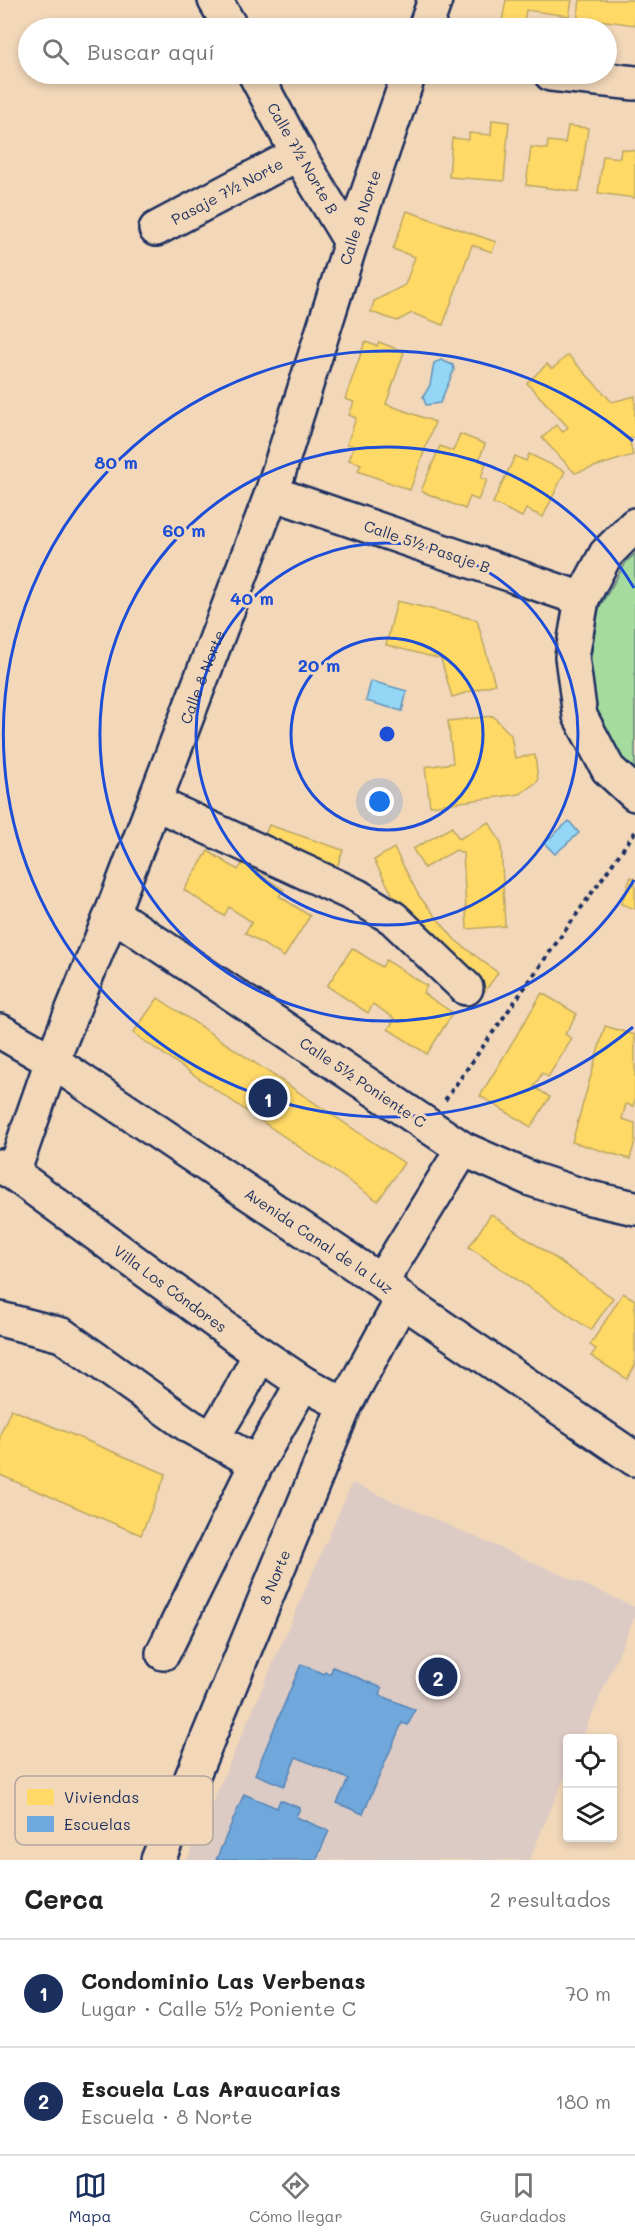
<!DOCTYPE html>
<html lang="es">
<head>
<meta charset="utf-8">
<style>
	body { margin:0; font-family:Mali,sans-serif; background:#f6f6f6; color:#222 }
	.controls { position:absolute; right:18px; bottom:18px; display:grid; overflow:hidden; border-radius:6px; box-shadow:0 3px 9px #0003 }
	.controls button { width:54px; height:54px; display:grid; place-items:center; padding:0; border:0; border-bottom:2px solid #e0e0e0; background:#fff; color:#222; font:30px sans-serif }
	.you { position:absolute; left:380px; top:802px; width:21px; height:21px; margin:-15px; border:4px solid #fff; border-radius:50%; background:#1a73e8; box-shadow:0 0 0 9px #1a73e833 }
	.badge { display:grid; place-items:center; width:39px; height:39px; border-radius:50%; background:#1b2f5e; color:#fff; font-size:20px; font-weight:700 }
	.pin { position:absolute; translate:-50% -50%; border:3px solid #fff; box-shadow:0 2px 6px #0006 }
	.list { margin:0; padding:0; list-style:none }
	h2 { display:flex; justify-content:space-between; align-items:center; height:78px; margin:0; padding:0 24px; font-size:26px }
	h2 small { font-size:20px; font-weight:400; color:#767676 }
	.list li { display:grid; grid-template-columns:39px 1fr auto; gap:18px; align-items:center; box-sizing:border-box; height:108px; padding:0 24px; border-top:2px solid #e0e0e0 }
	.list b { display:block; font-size:22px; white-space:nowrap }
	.list p { margin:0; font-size:20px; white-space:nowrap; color:#767676 }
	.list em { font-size:20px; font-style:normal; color:#767676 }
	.icon { flex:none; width:33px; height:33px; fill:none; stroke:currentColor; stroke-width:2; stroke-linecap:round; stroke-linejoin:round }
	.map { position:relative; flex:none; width:635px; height:1860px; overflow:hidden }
	.search { position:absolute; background:#fff; box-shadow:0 3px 9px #0003; left:18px; right:18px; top:18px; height:66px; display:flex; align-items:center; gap:15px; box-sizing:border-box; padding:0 21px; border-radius:33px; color:#767676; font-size:22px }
	.sheet { height:294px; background:#fff }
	nav { display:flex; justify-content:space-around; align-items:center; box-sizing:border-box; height:84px; border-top:2px solid #e0e0e0; background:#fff; font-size:16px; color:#767676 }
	nav a { display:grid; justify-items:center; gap:3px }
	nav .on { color:#1b2f5e }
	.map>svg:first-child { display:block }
	.built { fill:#dccbc4 }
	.green { fill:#a6db9e; stroke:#60857e; stroke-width:1.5 }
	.water { fill:#93d6f5; stroke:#6393b9; stroke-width:1.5 }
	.homes { fill:#ffd966; stroke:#bba664; stroke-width:1.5 }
	.schools { fill:#6fa8dc; stroke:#5684b6; stroke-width:1.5 }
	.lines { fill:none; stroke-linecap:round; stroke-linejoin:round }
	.minor-casing { stroke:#1b2f5e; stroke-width:38 }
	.path { stroke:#1b2f5e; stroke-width:4; stroke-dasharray:4.5 4.5; stroke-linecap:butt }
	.minor { stroke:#f2d7b9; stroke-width:33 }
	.ring { fill:none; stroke:#1d4ed8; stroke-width:3 }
	.labels { text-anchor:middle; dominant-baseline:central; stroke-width:6; stroke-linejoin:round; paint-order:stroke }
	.street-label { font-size:15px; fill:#1b2f5e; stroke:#f2d7b9 }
	.key { fill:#f2d7b9; stroke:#b2a59e; stroke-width:1.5 }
	.key-label { font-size:16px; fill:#1b2f5e }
	.centre { fill:#1d4ed8; stroke:#f2d7b9; stroke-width:3 }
	.ring-label { font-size:18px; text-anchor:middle; font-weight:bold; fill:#1d4ed8; stroke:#f2d7b9; stroke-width:6; stroke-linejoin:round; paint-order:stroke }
</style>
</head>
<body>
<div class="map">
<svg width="635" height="1860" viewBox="0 0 635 1860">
	<rect width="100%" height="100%" fill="#f2d7b9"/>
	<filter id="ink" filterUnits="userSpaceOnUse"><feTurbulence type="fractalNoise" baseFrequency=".0167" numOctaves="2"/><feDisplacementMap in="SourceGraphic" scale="12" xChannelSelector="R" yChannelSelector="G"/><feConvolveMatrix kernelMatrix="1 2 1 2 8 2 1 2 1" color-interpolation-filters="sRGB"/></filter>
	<g filter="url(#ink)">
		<path class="built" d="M352,1483l283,124v9l-53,122h-14l-1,33 -38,89h-342z"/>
		<path class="green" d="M635,554v220l-13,-13 -25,-47 -7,-53 9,-53 27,-46z"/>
		<g class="water">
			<path d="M441,360l12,5 1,5 -14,33 -14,2 -3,-8 7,-12 4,-22z"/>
			<path d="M371,681l36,10 -5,20 -36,-10z"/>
			<path d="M569,821l10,12 -24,21 -11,-11z"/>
		</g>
		<g class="homes">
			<path d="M506,0h66l-3,16 -43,-6 -3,18 -22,-2z"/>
			<path d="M580,0h55v25l-36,-5 -1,8h-22z"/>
			<path d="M492,120l17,2 -5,59 -55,-4 3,-39 17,2v-7l22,2z"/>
			<path d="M568,126l20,2 -9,64 -53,-7 5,-38 16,2 1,-8 17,2z"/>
			<path d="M621,149l14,2v47l-37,-5 5,-37 17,2z"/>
			<path d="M407,211l89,31 -4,10 -20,-7 -29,80 -31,-12 -15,8 -26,-9 3,-11 31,-16 10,-28 -22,-8z"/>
			<path d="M365,342l12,4 2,-4 25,10 -18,52 49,18 -25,68 -52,-19 3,-7 -12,-4 5,-14 -7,-2 9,-26 -7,-3 5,-13 -9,-3z"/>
			<path d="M568,355l44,47 23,-6v41l-6,2 4,16 -58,18 -33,-35 14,-13 7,7 5,-5 -41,-44 20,-19 5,5z"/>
			<path d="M460,434l25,10 -6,16 7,3 -5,15 6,2 -9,20 -8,-3 -5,12 -44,-18 19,-45 13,5z"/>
			<path d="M529,454l36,17 -22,46 -17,-8 -4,8 -29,-14 22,-47 11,5z"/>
			<path d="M397,601l80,19 18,64 -43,13 -11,-38 -55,-14z"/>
			<path d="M493,716l18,19 4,23 20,-3 3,26 -18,13 -90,12 -5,-39 28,-4 -5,-42z"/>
			<path d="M489,822l12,21 4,83 -38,3 -4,-76 -7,-3 -32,18 -11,-19 39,-22 7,12z"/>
			<path d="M269,825l74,25 -8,23 -75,-26z"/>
			<path d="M394,848l25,48 36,44 43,33 -13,18 -44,-36 -44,-52 -23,-43z"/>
			<path d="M208,851l30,19 5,-7 41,27 -5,6 31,20 -26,41 -39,-24 7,-11 -23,-15 -5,9 -40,-26z"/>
			<path d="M631,877l4,2v30l-14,-5z"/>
			<path d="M352,948l30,19 4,-7 41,26 -4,7 30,20 -26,41 -39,-25 7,-10 -22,-15 -5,9 -41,-27z"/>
			<path d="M542,993l35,21 -12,20 7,5 -24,38 -6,-4 -8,14 16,10 -19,30 -51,-31z"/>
			<path d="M158,998l246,165 -26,38 -245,-168z"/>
			<path d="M605,1026l30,9v65l-2,6 -7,-2 -4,15 13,4v18l-5,18 -58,-17z"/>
			<path d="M491,1214l122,84 -22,32 -122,-83z"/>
			<path d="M623,1293l12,7v66l-8,13 -36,-23 5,-7 -6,-4z"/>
			<path d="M11,1409l155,65 -25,61 -141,-60v-40z"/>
		</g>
		<g class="schools">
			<path d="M301,1664l23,10 1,-2 5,2 3,-7 49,21 -2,7 35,15 -7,15 -6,-2 -39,91 -26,-11 11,-24 -52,-22 -12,29 -29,-12z"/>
			<path d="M244,1794l33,14 3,-8 20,8 -4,9 33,14 -13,29h-100z"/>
		</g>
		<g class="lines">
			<g class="minor-casing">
				<g id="minor">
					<path d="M215,0l16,28"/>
					<path d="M425,28l10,-28"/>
					<path d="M255,74l43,80 53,88"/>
					<path d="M551,74l84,9"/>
					<path d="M156,229l142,-75"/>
					<path d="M272,493l310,106"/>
					<path d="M635,525l-29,29 -24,45 -10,58 8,59 28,53 27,25"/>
					<path d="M155,803l202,93 36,22 73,70"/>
					<path d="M112,913l351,236 68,30 55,18 49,11"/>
					<path id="s1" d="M0,1031l52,30 331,222 19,17 233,159"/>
					<path id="s2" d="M0,1166l13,7 247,181 43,29 42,22"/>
					<path id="s3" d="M13,1173l39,-112 60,-148 160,-420 79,-251 58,-168"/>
					<path d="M383,1283l7,-16 73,-118"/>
					<path d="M0,1319l62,16 129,92 66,36"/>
					<path d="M212,1439l27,-45 21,-40"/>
					<path d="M163,1653l94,-190 46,-80"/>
					<path id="s4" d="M158,1860l187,-455 57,-105"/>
				</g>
			</g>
			<path class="path" d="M445,1100l190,-268"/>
			<use href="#minor" class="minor"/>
		</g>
	</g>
	<g class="ring">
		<circle cx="387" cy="734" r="96"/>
		<circle cx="387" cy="734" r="191"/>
		<path d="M634 880A287 287 0 1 1 634 588"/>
		<path d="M633 1027A383 383 0 1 1 633 441"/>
	</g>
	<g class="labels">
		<g class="street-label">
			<text transform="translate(303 158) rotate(60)">Calle 7½ Norte B</text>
			<text transform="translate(227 191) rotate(-28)">Pasaje 7½ Norte</text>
			<text stroke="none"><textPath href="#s3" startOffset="1017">Calle 8 Norte</textPath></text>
			<text transform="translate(427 546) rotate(19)">Calle 5½ Pasaje B</text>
			<text stroke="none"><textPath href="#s3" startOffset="531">Calle 8 Norte</textPath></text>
			<text transform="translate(363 1082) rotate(34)">Calle 5½ Poniente C</text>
			<text stroke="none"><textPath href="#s1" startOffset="382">Avenida Canal de la Luz</textPath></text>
			<text stroke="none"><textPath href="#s2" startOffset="210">Villa Los Cóndores</textPath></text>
			<text stroke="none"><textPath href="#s4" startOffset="306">8 Norte</textPath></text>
		</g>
	</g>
	<rect x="15" y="1776" width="198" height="69" rx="9" class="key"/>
	<rect x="27" y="1789" width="27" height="16" fill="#ffd966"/>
	<rect x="27" y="1816" width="27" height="16" fill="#6fa8dc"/>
	<g class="key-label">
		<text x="64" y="1803">Viviendas</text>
		<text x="64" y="1830">Escuelas</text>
	</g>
	<circle cx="387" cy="734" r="9" class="centre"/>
	<g class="ring-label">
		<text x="116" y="469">80 m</text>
		<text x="184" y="537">60 m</text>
		<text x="252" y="605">40 m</text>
		<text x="319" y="672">20 m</text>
	</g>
</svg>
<div class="controls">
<button><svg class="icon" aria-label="locate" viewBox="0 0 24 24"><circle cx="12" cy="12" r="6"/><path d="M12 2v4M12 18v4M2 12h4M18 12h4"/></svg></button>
<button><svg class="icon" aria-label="layers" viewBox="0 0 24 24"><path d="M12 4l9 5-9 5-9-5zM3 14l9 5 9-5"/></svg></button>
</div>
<div class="you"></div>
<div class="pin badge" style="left:268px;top:1098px">1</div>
<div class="pin badge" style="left:438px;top:1677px">2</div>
<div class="search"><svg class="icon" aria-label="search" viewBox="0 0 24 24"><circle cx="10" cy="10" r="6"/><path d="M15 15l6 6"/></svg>Buscar aquí</div>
</div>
<section class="sheet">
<h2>Cerca<small>2 resultados</small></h2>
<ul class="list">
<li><span class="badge">1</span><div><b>Condominio Las Verbenas</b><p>Lugar · Calle 5½ Poniente C</p></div><em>70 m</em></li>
<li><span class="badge">2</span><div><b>Escuela Las Araucarias</b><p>Escuela · 8 Norte</p></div><em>180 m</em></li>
</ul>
</section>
<nav>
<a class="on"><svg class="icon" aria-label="map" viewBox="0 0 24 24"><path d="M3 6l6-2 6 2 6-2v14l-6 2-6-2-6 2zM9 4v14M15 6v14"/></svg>Mapa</a>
<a><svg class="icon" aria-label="directions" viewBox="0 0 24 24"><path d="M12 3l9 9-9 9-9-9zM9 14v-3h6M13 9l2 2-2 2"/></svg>Cómo llegar</a>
<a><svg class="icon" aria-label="saved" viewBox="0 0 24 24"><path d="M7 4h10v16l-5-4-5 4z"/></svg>Guardados</a>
</nav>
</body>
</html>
